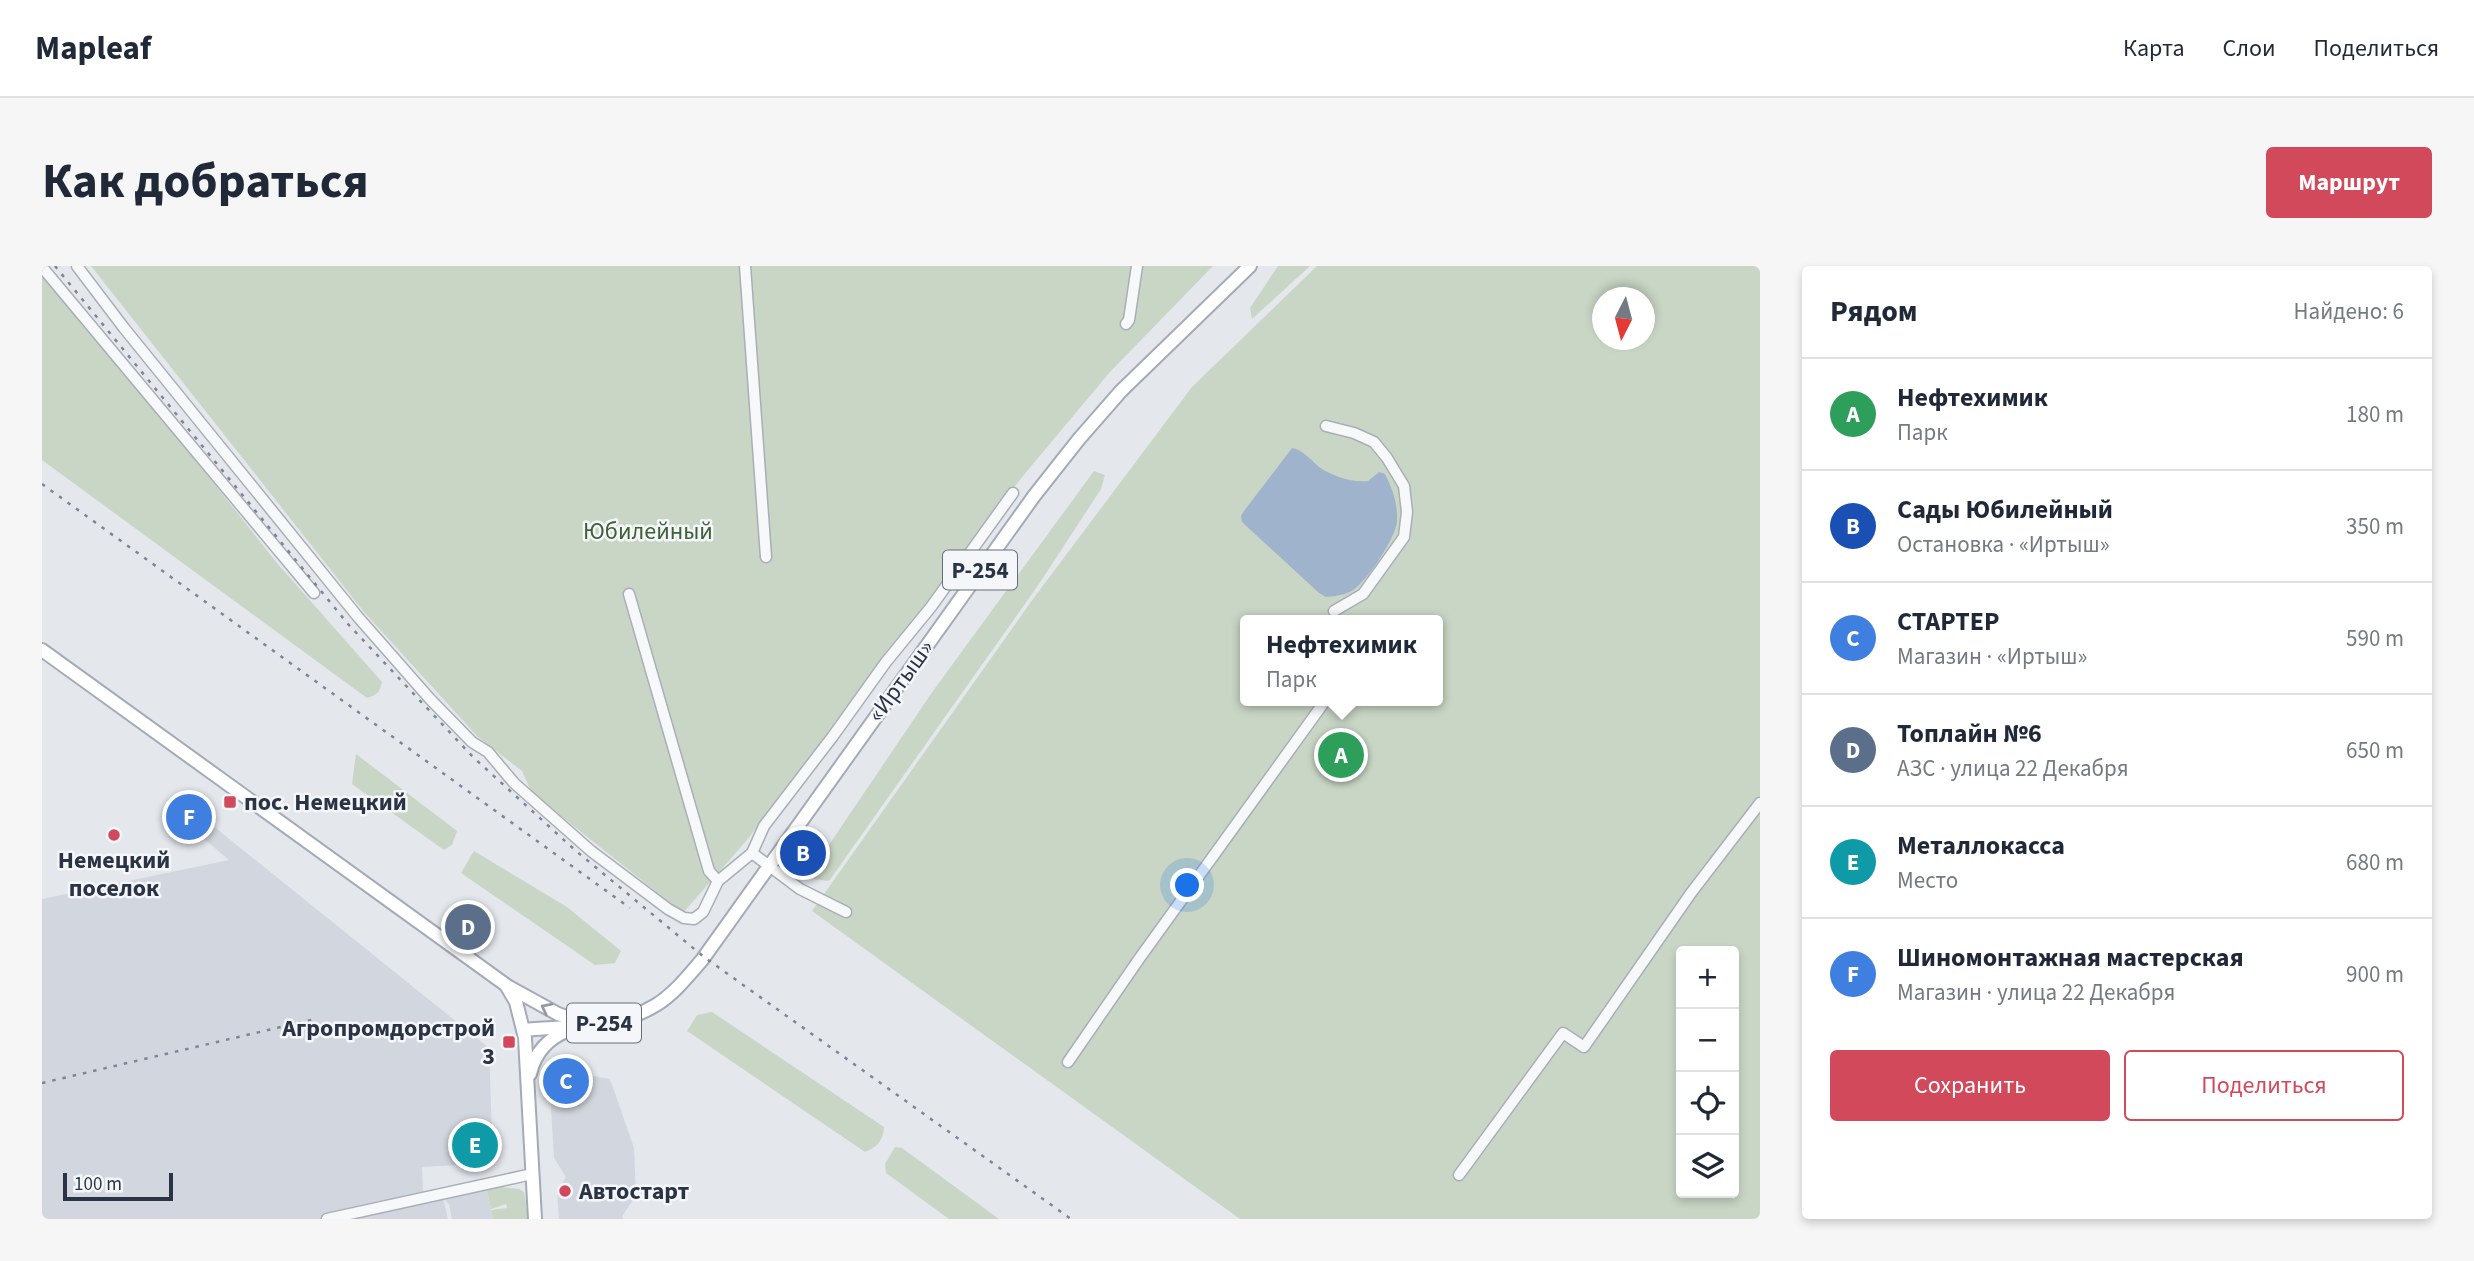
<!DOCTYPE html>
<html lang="ru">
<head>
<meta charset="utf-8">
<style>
	body { margin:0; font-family:"Source Sans 3",sans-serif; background:#f6f6f7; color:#1f2937 }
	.controls { position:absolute; right:21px; bottom:21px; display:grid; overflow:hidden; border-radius:7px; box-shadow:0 4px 10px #0003 }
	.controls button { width:63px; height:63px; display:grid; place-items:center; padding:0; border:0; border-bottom:2px solid #e0e1e3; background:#fff; color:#1f2937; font:35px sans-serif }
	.compass { position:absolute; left:1550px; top:21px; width:63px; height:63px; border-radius:50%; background:#fff; box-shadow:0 4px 10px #0003; rotate:186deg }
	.scale { position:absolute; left:21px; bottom:18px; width:110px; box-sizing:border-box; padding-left:7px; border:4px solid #2b3445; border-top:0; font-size:19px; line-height:24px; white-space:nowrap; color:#2b3445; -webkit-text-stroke:5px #f4f6f9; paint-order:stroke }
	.you { position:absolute; left:1146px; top:620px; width:24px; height:24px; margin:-18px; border:5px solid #fff; border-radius:50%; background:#1a73e8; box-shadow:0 0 0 10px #1a73e833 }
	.badge { display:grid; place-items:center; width:46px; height:46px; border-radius:50%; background:#d1495b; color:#fff; font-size:23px; font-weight:700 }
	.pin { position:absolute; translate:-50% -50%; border:4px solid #fff; box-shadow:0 2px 7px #0006 }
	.popup { position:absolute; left:1198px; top:349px; width:203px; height:91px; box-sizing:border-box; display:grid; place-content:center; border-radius:7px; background:#fff; filter:drop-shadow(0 2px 5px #0005); font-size:23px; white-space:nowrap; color:#747a83 }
	.popup b { font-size:26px; color:#1f2937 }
	.popup::after { content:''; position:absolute; left:50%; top:100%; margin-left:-14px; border:14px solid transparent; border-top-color:#fff }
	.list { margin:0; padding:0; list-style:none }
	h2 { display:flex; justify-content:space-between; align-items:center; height:91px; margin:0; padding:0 28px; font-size:30px }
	h2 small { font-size:23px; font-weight:400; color:#747a83 }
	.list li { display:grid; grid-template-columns:46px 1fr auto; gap:21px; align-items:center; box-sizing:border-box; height:112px; padding:0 28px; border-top:2px solid #e0e1e3 }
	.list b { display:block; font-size:26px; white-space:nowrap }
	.list p { margin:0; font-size:23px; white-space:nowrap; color:#747a83 }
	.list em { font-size:23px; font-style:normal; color:#747a83 }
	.actions { display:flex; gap:14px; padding:21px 28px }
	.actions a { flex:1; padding:16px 0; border:2px solid #d1495b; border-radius:7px; text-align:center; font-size:24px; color:#d1495b }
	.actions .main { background:#d1495b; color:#fff }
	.icon { flex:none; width:38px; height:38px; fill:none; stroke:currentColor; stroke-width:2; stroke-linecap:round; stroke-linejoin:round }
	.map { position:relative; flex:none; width:1718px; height:953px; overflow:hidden; border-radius:7px }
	header { display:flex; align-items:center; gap:42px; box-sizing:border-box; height:98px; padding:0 35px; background:#fff; border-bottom:2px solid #e0e1e3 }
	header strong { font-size:33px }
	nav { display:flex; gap:38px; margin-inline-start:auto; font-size:24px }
	.intro { display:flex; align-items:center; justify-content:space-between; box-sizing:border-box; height:168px; padding:0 42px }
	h1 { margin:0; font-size:49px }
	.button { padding:18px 32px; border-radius:7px; background:#d1495b; color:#fff; font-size:24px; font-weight:700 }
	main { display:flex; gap:42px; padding:0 42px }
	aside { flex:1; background:#fff; border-radius:7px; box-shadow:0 4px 10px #0003 }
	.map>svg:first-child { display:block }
	.built { fill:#d2d6de }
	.green { fill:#c9d6c5; fill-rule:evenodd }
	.water { fill:#9fb4cc }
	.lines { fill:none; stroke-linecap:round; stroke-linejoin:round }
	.minor-casing { stroke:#a9aeb7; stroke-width:13 }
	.major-casing { stroke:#a3abb8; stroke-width:16 }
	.minor { stroke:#f7f8fa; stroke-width:10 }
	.major { stroke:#fff; stroke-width:12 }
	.rail { stroke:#7d8696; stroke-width:2.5; stroke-dasharray:3.5 7; stroke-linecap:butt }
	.oneway { stroke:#959aa2 }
	.poi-dot { fill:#d1495b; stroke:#f4f6f9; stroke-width:2.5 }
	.labels { text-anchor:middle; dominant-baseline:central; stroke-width:5; stroke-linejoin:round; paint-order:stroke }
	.shield { fill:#f4f6f9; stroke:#676e7b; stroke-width:2 }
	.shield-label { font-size:23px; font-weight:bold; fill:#2b3445 }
	.park-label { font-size:24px; fill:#3f6138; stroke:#f4f6f9 }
	.street-label { font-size:24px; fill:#2b3445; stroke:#f4f6f9 }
	.poi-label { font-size:24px; font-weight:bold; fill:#2b3445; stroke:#f4f6f9; text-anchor:start }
</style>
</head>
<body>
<header>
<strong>Mapleaf</strong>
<nav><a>Карта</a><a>Слои</a><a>Поделиться</a></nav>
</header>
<div class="intro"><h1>Как добраться</h1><a class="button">Маршрут</a></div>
<main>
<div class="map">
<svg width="1718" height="953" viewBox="0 0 1718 953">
	<rect width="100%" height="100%" fill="#e4e7ec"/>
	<g class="built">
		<path d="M170,559l277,223 4,115 -71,4 1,26 18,-3 7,29h-406v-320l187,-39 -27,-23z"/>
		<path d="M507,807h27l34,6 24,69 2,48 -14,20 1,3h-64l-2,-28 9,-14 -12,-19z"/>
		<path d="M446,922l-1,3 6,28h-41l-3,-15 -4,-4z"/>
	</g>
	<g class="green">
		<path d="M49,0h1122l-103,106 -88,105 -275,363 -64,73 -151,-120 -10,-22 -45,-35 -113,-124z"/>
		<path d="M1236,0h32l-58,53 -2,-11z"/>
		<path d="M1275,0h443v953h-520l-428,-308 221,-312 159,-212zM1560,32h42v42h-42zM1203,354h192v81h-192zM1639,685h53v242h-53z"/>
		<path d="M0,10l68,76 167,211 105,119c-2,10 -5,13 -15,16l-325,-238z"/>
		<path d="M1052,205l11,4 -4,14 -62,95 -210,297 -16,-2 5,-18 115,-170z"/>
		<path d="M314,488l101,77 -5,14 -8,5 -92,-66z"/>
		<path d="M432,585l93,56 54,44 -6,12 -20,2 -134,-92z"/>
		<path d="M670,746l172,115c-1,13 -6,20 -19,25l-178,-121 10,-16z"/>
		<path d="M853,881l7,1 97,71h-50l-63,-46 -1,-9z"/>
		<path d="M449,920l28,3 5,3 5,27h-36l-2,-9 16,-2 -1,-4 -15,5 -4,-18z"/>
	</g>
	<path class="water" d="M1250,182c11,2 19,12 27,19 13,9 34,16 49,14l11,-9 6,2c8,16 13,30 12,48 -2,17 -30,59 -44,68 -8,5 -17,6 -27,7l-7,-4 -77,-71 -1,-6 3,-5z"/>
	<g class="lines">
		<g class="minor-casing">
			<g id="minor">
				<path d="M35,0l47,62 234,289 72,82 42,43 16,10 26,31 77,68 77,58 16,9 10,1 9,-7 15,-31 34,-28 12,-27 69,-90 53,-74 45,-55 82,-114"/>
				<path d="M703,0l21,291"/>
				<path d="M0,1l272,326"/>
				<path d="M1084,58l3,-4 8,-54"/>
				<path d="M1284,160l28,7 20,9 13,16 17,28 3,26 -3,25 -41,57 -29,17"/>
				<path d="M587,328l80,277 9,10"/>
				<path d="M710,587l48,36 46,23"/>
				<path d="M1026,796l71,-103 186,-258"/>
				<path d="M1417,909l104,-142 21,14 107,-154 69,-90"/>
				<path d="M285,953l205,-45"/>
			</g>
		</g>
		<g class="major-casing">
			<g id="major">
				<path d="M0,384l464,335 10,17 9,36 10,181"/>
				<path d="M467,721l49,27 22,8"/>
				<path d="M482,764c43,-4 93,-1 132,-25 18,-11 32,-29 46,-45l332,-464 45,-57 42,-48 129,-125"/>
				<path d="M488,808c5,-22 18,-36 39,-44"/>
			</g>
		</g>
		<use href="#minor" class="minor"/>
		<use href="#major" class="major"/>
		<g class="rail">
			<path d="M13,0l293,358 125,133 103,94 128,106 367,262"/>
			<path d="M0,218l588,424"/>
			<path d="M0,817l273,-64"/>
		</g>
	</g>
	<defs><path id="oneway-chevron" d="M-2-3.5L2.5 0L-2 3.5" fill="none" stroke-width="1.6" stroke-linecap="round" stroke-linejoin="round" transform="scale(1.75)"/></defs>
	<use class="oneway" href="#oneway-chevron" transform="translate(504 742) rotate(-153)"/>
	<g class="poi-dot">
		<rect x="181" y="529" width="14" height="14" rx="3.5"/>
		<circle cx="72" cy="569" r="7"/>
		<rect x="460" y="769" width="14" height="14" rx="3.5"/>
		<circle cx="523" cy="925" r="7"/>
	</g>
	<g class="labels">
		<g class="shield">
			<rect x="901" y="284.5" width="74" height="39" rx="5"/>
			<rect x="525" y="737.5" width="74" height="39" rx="5"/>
		</g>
		<g class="shield-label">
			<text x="938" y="304">Р-254</text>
			<text x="562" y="757">Р-254</text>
		</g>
		<g class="park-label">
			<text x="606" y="265">Юбилейный</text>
		</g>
		<g class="street-label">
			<text transform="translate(859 415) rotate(-54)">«Иртыш»</text>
		</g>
		<g class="poi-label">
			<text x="202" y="536">пос. Немецкий</text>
			<text x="72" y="594" text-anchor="middle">Немецкий<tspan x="72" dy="28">поселок</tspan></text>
			<text x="453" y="762" text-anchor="end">Агропромдорстрой<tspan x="453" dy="28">3</tspan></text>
			<text x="537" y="925">Автостарт</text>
		</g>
	</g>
</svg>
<div class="controls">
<button>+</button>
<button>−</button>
<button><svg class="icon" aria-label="locate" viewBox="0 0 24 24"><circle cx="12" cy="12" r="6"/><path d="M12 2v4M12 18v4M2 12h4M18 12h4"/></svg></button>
<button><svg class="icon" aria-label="layers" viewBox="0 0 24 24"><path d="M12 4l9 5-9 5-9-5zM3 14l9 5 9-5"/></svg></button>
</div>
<svg class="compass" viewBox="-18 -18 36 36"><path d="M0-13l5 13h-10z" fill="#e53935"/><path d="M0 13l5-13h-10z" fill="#747a83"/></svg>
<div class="scale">100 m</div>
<div class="you"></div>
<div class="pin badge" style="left:1299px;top:489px;background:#2e9e5b">A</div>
<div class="popup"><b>Нефтехимик</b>Парк</div>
<div class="pin badge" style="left:761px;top:587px;background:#1a4fb4">B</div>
<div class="pin badge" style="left:524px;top:815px;background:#3f7fe0">C</div>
<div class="pin badge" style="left:426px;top:661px;background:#5c6f8a">D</div>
<div class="pin badge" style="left:433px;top:879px;background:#0f9aa8">E</div>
<div class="pin badge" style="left:147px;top:551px;background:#3f7fe0">F</div>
</div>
<aside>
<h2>Рядом<small>Найдено: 6</small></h2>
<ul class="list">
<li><span class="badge" style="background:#2e9e5b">A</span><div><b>Нефтехимик</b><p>Парк</p></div><em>180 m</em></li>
<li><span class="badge" style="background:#1a4fb4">B</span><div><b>Сады Юбилейный</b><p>Остановка · «Иртыш»</p></div><em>350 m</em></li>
<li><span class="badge" style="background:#3f7fe0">C</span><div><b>СТАРТЕР</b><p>Магазин · «Иртыш»</p></div><em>590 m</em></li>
<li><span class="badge" style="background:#5c6f8a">D</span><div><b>Топлайн №6</b><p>АЗС · улица 22 Декабря</p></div><em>650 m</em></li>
<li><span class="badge" style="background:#0f9aa8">E</span><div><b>Металлокасса</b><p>Место</p></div><em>680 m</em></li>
<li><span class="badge" style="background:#3f7fe0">F</span><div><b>Шиномонтажная мастерская</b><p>Магазин · улица 22 Декабря</p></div><em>900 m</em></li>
</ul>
<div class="actions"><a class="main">Сохранить</a><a>Поделиться</a></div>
</aside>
</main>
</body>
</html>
